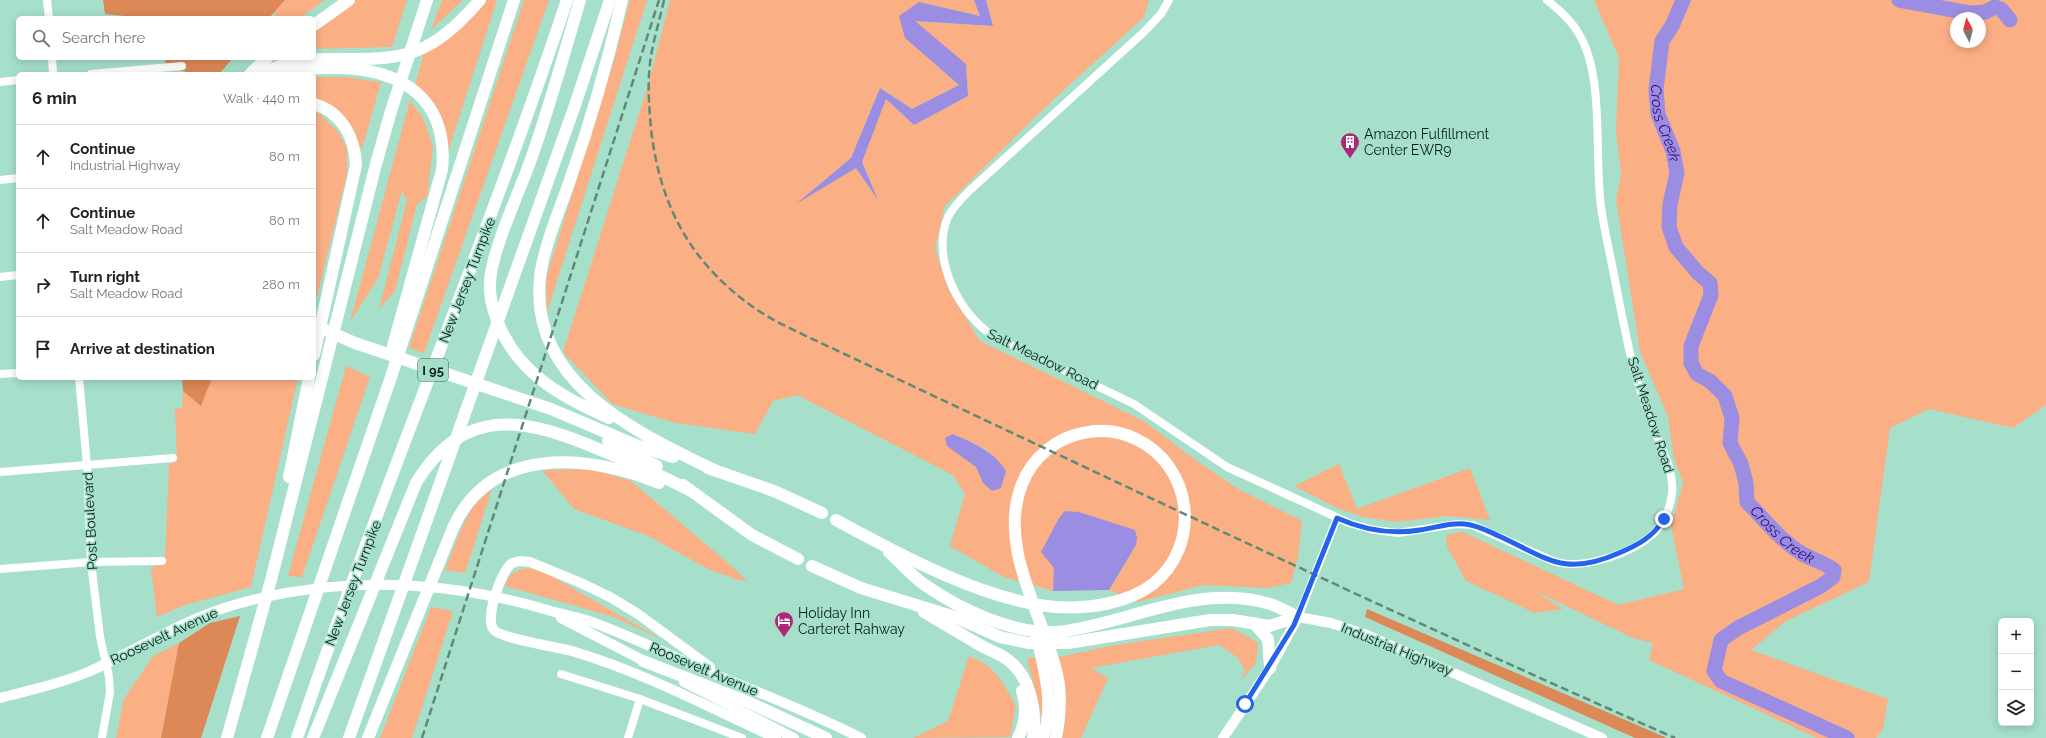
<!DOCTYPE html>
<html lang="en">
<head>
<meta charset="utf-8">
<style>
	body { margin:0; font-family:Raleway,sans-serif; background:#f2f2f2; color:#222 }
	.controls { position:absolute; right:12px; bottom:12px; display:grid; overflow:hidden; border-radius:6px; box-shadow:0 2px 10px #0003 }
	.controls button { width:36px; height:36px; display:grid; place-items:center; padding:0; border:0; border-bottom:1px solid #e0e0e0; background:#fff; color:#222; font:20px sans-serif }
	.compass { position:absolute; left:1950px; top:12px; width:36px; height:36px; border-radius:50%; background:#fff; box-shadow:0 2px 10px #0003; rotate:353deg }
	.stop { position:absolute; width:12px; height:12px; margin:-9px; border:3px solid #2563eb; border-radius:50%; background:#fff }
	.stop.end { background:#2563eb; border-color:#fff; box-shadow:0 1px 4px #0008 }
	.list { margin:0; padding:0; list-style:none }
	h2 { display:flex; justify-content:space-between; align-items:center; height:52px; margin:0; padding:0 16px; font-size:17px }
	h2 small { font-size:13px; font-weight:400; color:#767676 }
	.list li { display:grid; grid-template-columns:26px 1fr auto; gap:12px; align-items:center; box-sizing:border-box; height:64px; padding:0 16px; border-top:1px solid #e0e0e0 }
	.list b { display:block; font-size:15px; white-space:nowrap }
	.list p { margin:0; font-size:13px; white-space:nowrap; color:#767676 }
	.list em { font-size:13px; font-style:normal; color:#767676 }
	.icon { flex:none; width:22px; height:22px; fill:none; stroke:currentColor; stroke-width:2; stroke-linecap:round; stroke-linejoin:round }
	.map { position:relative; flex:none; width:2046px; height:738px; overflow:hidden }
	.search { position:absolute; background:#fff; box-shadow:0 2px 10px #0003; left:16px; top:16px; width:300px; height:44px; display:flex; align-items:center; gap:10px; box-sizing:border-box; padding:0 14px; border-radius:6px; color:#767676; font-size:15px }
	.panel { position:absolute; background:#fff; box-shadow:0 2px 10px #0003; left:16px; top:72px; width:300px; height:308px; border-radius:6px }
	.map>svg:first-child { display:block }
	.green { fill:#fbaf85; fill-rule:evenodd }
	.forest { fill:#dd8857 }
	.water { fill:#9b8ee2 }
	.lines { fill:none; stroke-linecap:round; stroke-linejoin:round }
	.river { stroke:#9b8ee2; stroke-width:15 }
	.minor { stroke:#fff; stroke-width:8 }
	.major { stroke:#fff; stroke-width:10 }
	.highway { stroke:#fff; stroke-width:12 }
	.rail { stroke:#5f8979; stroke-width:2.5; stroke-dasharray:8 4; stroke-linecap:butt }
	.route { stroke:#2563eb; stroke-width:5 }
	.labels { text-anchor:middle; dominant-baseline:central; stroke-width:3.5; stroke-linejoin:round; paint-order:stroke }
	.shield { fill:#a6e0ca; stroke:#385a4d; stroke-width:1 }
	.shield-label { font-size:13px; font-weight:bold; fill:#092018 }
	.poi-label { font-size:14px; fill:#092018; stroke:#a6e0ca; text-anchor:start }
	.street-label { font-size:14px; fill:#092018; stroke:#a6e0ca }
	.water-label { font-size:15px; font-style:italic; fill:#310c71; stroke:#a6e0ca }
</style>
</head>
<body>
<div class="map">
<svg width="2046" height="738" viewBox="0 0 2046 738">
	<rect width="100%" height="100%" fill="#a6e0ca"/>
	<g class="green">
		<path d="M285,0h40l-25,18h-24l-2,-6z"/>
		<path d="M355,0h52l-15,47 -78,2v-23z"/>
		<path d="M442,0h21l-32,30z"/>
		<path d="M484,0h13l-50,155c-3,-33 -3,-49 -32,-70l9,-33z"/>
		<path d="M524,0h25l-125,353 -15,-5z"/>
		<path d="M630,0h17l-100,312 -1,-34 68,-218z"/>
		<path d="M670,0h304l6,16 -61,-14 -14,36 54,47 -47,24 -32,-21 -29,70 -52,44 57,-34 21,30 -15,-36 24,-63 28,26 54,-29 -2,-32 -52,-43 79,5 -7,-26h163l-5,17 -91,83 -108,106 -10,42 13,41 32,52 164,80 50,38 44,30 64,32 -4,36 -7,26 -24,5 -64,-3 -65,17 -29,-12 27,-45 -57,-33 -13,-1 -7,7 -6,73 -49,-14 -54,-31 15,-52 -12,-19 -156,-80 -24,6 -18,33 -79,-11 -64,-19 -49,-52 86,-270zM953,434l35,16 4,41 -9,-8 -7,-16 -28,-21z"/>
		<path d="M1594,0h452v405l-33,23 -84,-19 -39,19 -21,154 -83,39 -35,29 137,49 -5,30 -7,9h-59l-168,-78 4,-17 -20,-5 -98,-47 28,18 -28,4 -69,-32 -19,-34 -1,-12 17,-3 155,73 66,-16 -13,-63 12,-43 -9,-24 -6,-42 -28,-66 -24,-151 5,-26 -5,-42 3,-74zM1956,18h24v24h-24z"/>
		<path d="M314,77h30l37,5 -19,67 -16,-24 -20,-23 -12,-5z"/>
		<path d="M410,100l14,20 9,27 -6,50 -10,7 -22,87 -16,18 28,-109 -5,-9 -24,87 -28,44z"/>
		<path d="M314,111l6,3 19,19 8,16v25l-33,135z"/>
		<path d="M346,366l24,11 -68,200 -14,-1z"/>
		<path d="M212,378h86l-47,209 -66,18 -28,12 -6,-48 14,-10 4,-94 8,-5 -2,-52h7l1,-17 18,15z"/>
		<path d="M1339,464l18,45 113,-41 20,52 -44,-4 -49,6 -33,-5 -25,-8 -45,-23z"/>
		<path d="M591,469l40,12 104,88 12,12 -9,-1 -30,-11 -60,-33 -74,-27 -32,-39z"/>
		<path d="M492,489l-27,84 -20,-3 16,-41 12,-23z"/>
		<path d="M527,568l16,3 121,70 -50,-24 -109,-31c4,-12 10,-16 22,-18z"/>
		<path d="M431,607l22,4 -41,127h-32z"/>
		<path d="M1232,628l26,15 -2,20 -16,18 5,-10 -7,-13 -19,-13 -128,23 17,10 -27,60h-44l5,-19 -15,-61 37,-2 51,-11z"/>
		<path d="M179,643l-18,95h-45l8,-39 29,-43z"/>
		<path d="M969,656c27,10 33,26 47,49l-6,32 -97,1 35,-17z"/>
	</g>
	<g class="forest">
		<path d="M103,0h182l-16,18h-124l-40,-4z"/>
		<path d="M165,58h68l-14,16h-23l-30,-7z"/>
		<path d="M182,378h30l-11,28 -18,-15z"/>
		<path d="M1367,609l270,116 30,13h-32l-270,-121z"/>
		<path d="M240,616l-39,122h-40l18,-95 31,-20z"/>
	</g>
	<g class="water">
		<path d="M974,0h12l7,26 -78,-5 51,43 2,32 -54,29 -28,-26 -24,63 16,38 -22,-32 -60,36 55,-46 29,-70 32,21 47,-24 -54,-47 -6,-22 20,-14 61,14z"/>
		<path d="M953,434c20,9 41,17 53,37l-5,17 -9,3 -9,-8 -7,-16 -29,-21 -2,-8z"/>
		<path d="M1065,511l14,1 56,18 2,8 -1,7 -27,45 -56,1 1,-23 -13,-16 18,-34z"/>
	</g>
	<g class="lines">
		<g class="river">
			<path id="s1" d="M1683,0l-11,26 -10,15 -6,49 2,24 15,37 4,22 -7,31 -1,23 7,20 22,26 12,10 1,12 -20,51v17l6,11 13,7 15,15 7,22 -2,25 11,21 5,19 1,19c18,18 33,38 54,51 11,7 23,9 33,17l-1,7 -12,9 -83,42 -17,12 -7,31 7,10 126,57"/>
			<path d="M1899,0l71,13 15,-1 10,-5 6,2 9,11"/>
		</g>
		<g class="minor">
			<path d="M47,0l2,18"/>
			<path d="M1169,0l-8,14 -17,18 -175,159c-8,8 -16,16 -21,26 -18,41 12,101 49,121l137,66 93,63 122,56 25,7 24,3 59,-9 15,1 81,36c29,10 82,-8 103,-30 9,-10 14,-24 16,-37 2,-20 -7,-39 -15,-58 -9,-24 -19,-48 -25,-74 -7,-30 -13,-61 -19,-92 -4,-21 -9,-42 -12,-63 -7,-50 4,-130 -22,-173 -8,-14 -20,-24 -32,-34"/>
			<path d="M52,58l1,16"/>
			<path d="M91,74l91,-8"/>
			<path d="M0,82l18,-2"/>
			<path d="M0,180l18,-2"/>
			<path d="M0,277l18,-2"/>
			<path d="M0,374l18,-1"/>
			<path d="M79,378l8,87 4,97 9,75 9,40 1,15 -8,46"/>
			<path d="M0,472l173,-14"/>
			<path d="M0,569l91,-7 71,-1"/>
			<path d="M1298,617l39,-99"/>
			<path d="M561,674l79,25 -12,39"/>
			<path d="M640,699l102,39"/>
		</g>
		<g class="major">
			<path d="M561,618l89,46"/>
			<path d="M710,667l-72,-53 -28,-17 -29,-14 -51,-21 -10,-1 -8,2c-11,8 -28,56 -18,67 8,9 65,17 81,22 70,21 135,56 201,86"/>
			<path d="M684,682l110,56"/>
			<path d="M0,698c30,-8 60,-14 88,-26 50,-22 95,-53 149,-68 102,-28 206,-24 307,5 16,5 33,8 48,13 37,14 74,31 110,47 53,22 108,43 159,69"/>
			<path d="M1223,738l47,-70 28,-51 33,6 36,12 235,103"/>
		</g>
		<g class="highway">
			<path d="M580,0c-16,54 -31,109 -50,162 -12,33 -33,77 -39,111 -3,16 0,32 6,47 19,52 64,77 112,98"/>
			<path d="M622,0c-14,61 -31,121 -52,180 -10,29 -27,68 -30,98 -11,105 96,154 174,192"/>
			<path d="M314,25l35,-25"/>
			<path d="M250,74l17,-16"/>
			<path d="M261,74c9,-4 18,-8 28,-11 44,-10 94,5 136,-16 22,-11 39,-29 55,-47"/>
			<path d="M283,74c18,-6 36,-6 55,-6 65,1 111,32 104,102l-51,183"/>
			<path d="M314,104c28,8 41,34 42,61l-42,190"/>
			<path d="M314,325l41,18 196,66 85,36 37,12"/>
			<path d="M608,441l49,25"/>
			<path d="M708,468l66,23 48,22"/>
			<path d="M289,477l20,-99"/>
			<path d="M683,485l69,50 46,24"/>
			<path d="M836,520c61,33 150,82 220,87 32,2 71,-3 97,-23 49,-39 40,-118 -17,-145 -16,-8 -35,-10 -53,-6 -27,5 -51,25 -61,51 -25,63 21,130 35,190 5,21 3,43 -1,64"/>
			<path d="M889,552c12,11 23,24 36,33 36,25 87,49 132,47 22,-2 43,-8 65,-14 48,-14 98,-29 148,-14 10,3 19,9 28,13"/>
			<path d="M812,566l49,22 94,29 45,20 28,6h40l142,-23h23l36,6 29,-9"/>
			<path d="M924,612c18,11 37,22 56,33 7,4 15,7 22,11 28,16 35,53 31,82"/>
			<path d="M1254,623l14,16 2,29"/>
			<path d="M1037,637c7,33 18,67 6,101"/>
			<path d="M643,661l103,40 80,37"/>
			<path d="M227,738l44,-158 105,-416 15,-53 36,-111"/>
			<path d="M267,738l124,-361 123,-377"/>
			<path d="M297,738c84,-248 187,-489 270,-738"/>
			<path d="M313,738l103,-255c49,-81 113,-64 187,-32 29,12 58,24 86,39"/>
			<path d="M349,738l225,-630 36,-108"/>
			<path d="M368,738l85,-210c37,-83 135,-74 206,-45"/>
			<path d="M1018,738c8,-15 9,-31 4,-47"/>
		</g>
		<g class="rail">
			<path d="M664,0c-4,19 -10,38 -13,56 -4,24 -2,50 0,73 9,77 39,133 102,178 21,15 45,25 68,36 284,133 567,269 854,395"/>
			<path d="M422,738l237,-738"/>
		</g>
	</g>
	<g class="lines">
		<path class="route" d="M1245,704l49,-79 43,-107c27,12 54,17 83,12 15,-2 30,-8 45,-6 12,1 23,7 34,12 50,23 65,41 120,17 19,-8 34,-16 45,-34"/>
	</g>
	<defs>
		<g id="building-pin" transform="scale(1)"><path d="M0 17L-7.5 6A9.5 9.5 0 1 1 7.5 6Z" fill="#ab2975" stroke="#a6e0ca"/><path d="M-4-6H4V6H1V3H-1V6H-4ZM-2.5-4.3h1.7v1.8h-1.7ZM.8-4.3h1.7v1.8H.8ZM-2.5-1h1.7V.8h-1.7ZM.8-1h1.7V.8H.8Z" fill="#fff"/></g>
		<g id="hotel-pin" transform="scale(1)"><path d="M0 17L-7.5 6A9.5 9.5 0 1 1 7.5 6Z" fill="#ab2975" stroke="#a6e0ca"/><path d="M-6-4.5h1.5V1H6V5H4.5V3h-9V5H-6ZM-4 0a1.8 1.8 0 1 1 3.6 0ZM.5 0V-2.5h3Q6-2.5 6 0Z" fill="#fff"/></g>
	</defs>
	<g fill-rule="evenodd">
		<use href="#building-pin" x="1350" y="142"/>
		<use href="#hotel-pin" x="784" y="621"/>
	</g>
	<g class="labels">
		<rect class="shield" x="418" y="359" width="30" height="22" rx="3"/>
		<g class="shield-label">
			<text x="433" y="370">I 95</text>
		</g>
		<g class="poi-label">
			<text x="1364" y="134">Amazon Fulfillment<tspan x="1364" dy="16">Center EWR9</tspan></text>
			<text x="798" y="613">Holiday Inn<tspan x="798" dy="16">Carteret Rahway</tspan></text>
		</g>
		<g class="street-label">
			<text transform="translate(467 280) rotate(-69)">New Jersey Turnpike</text>
			<text transform="translate(1043 359) rotate(26)">Salt Meadow Road</text>
			<text transform="translate(1651 415) rotate(72)">Salt Meadow Road</text>
			<text transform="translate(90 521) rotate(-93)">Post Boulevard</text>
			<text transform="translate(353 583) rotate(-69)">New Jersey Turnpike</text>
			<text transform="translate(164 636) rotate(-25)">Roosevelt Avenue</text>
			<text transform="translate(1397 649) rotate(22)">Industrial Highway</text>
			<text transform="translate(704 669) rotate(23)">Roosevelt Avenue</text>
		</g>
		<g class="water-label">
			<text stroke="none"><textPath href="#s1" startOffset="130">Cross Creek</textPath></text>
			<text stroke="none"><textPath href="#s1" startOffset="599">Cross Creek</textPath></text>
		</g>
	</g>
</svg>
<div class="controls">
<button>+</button>
<button>−</button>
<button><svg class="icon" aria-label="layers" viewBox="0 0 24 24"><path d="M12 4l9 5-9 5-9-5zM3 14l9 5 9-5"/></svg></button>
</div>
<svg class="compass" viewBox="-18 -18 36 36"><path d="M0-13l5 13h-10z" fill="#e53935"/><path d="M0 13l5-13h-10z" fill="#767676"/></svg>
<div class="stop" style="left:1245px;top:704px"></div>
<div class="stop end" style="left:1664px;top:519px"></div>
<div class="search"><svg class="icon" aria-label="search" viewBox="0 0 24 24"><circle cx="10" cy="10" r="6"/><path d="M15 15l6 6"/></svg>Search here</div>
<section class="panel">
<h2>6 min<small>Walk · 440 m</small></h2>
<ul class="list">
<li><svg class="icon" aria-label="ahead" viewBox="0 0 24 24"><path d="M12 20V5M6 11l6-6 6 6"/></svg><div><b>Continue</b><p>Industrial Highway</p></div><em>80 m</em></li>
<li><svg class="icon" aria-label="ahead" viewBox="0 0 24 24"><path d="M12 20V5M6 11l6-6 6 6"/></svg><div><b>Continue</b><p>Salt Meadow Road</p></div><em>80 m</em></li>
<li><svg class="icon" aria-label="right" viewBox="0 0 24 24"><path d="M7 20v-9h11M14 6l5 5-5 5"/></svg><div><b>Turn right</b><p>Salt Meadow Road</p></div><em>280 m</em></li>
<li><svg class="icon" aria-label="arrive" viewBox="0 0 24 24"><path d="M6 21V4h12l-3 4 3 4H6"/></svg><div><b>Arrive at destination</b></div></li>
</ul>
</section>
</div>
</body>
</html>
